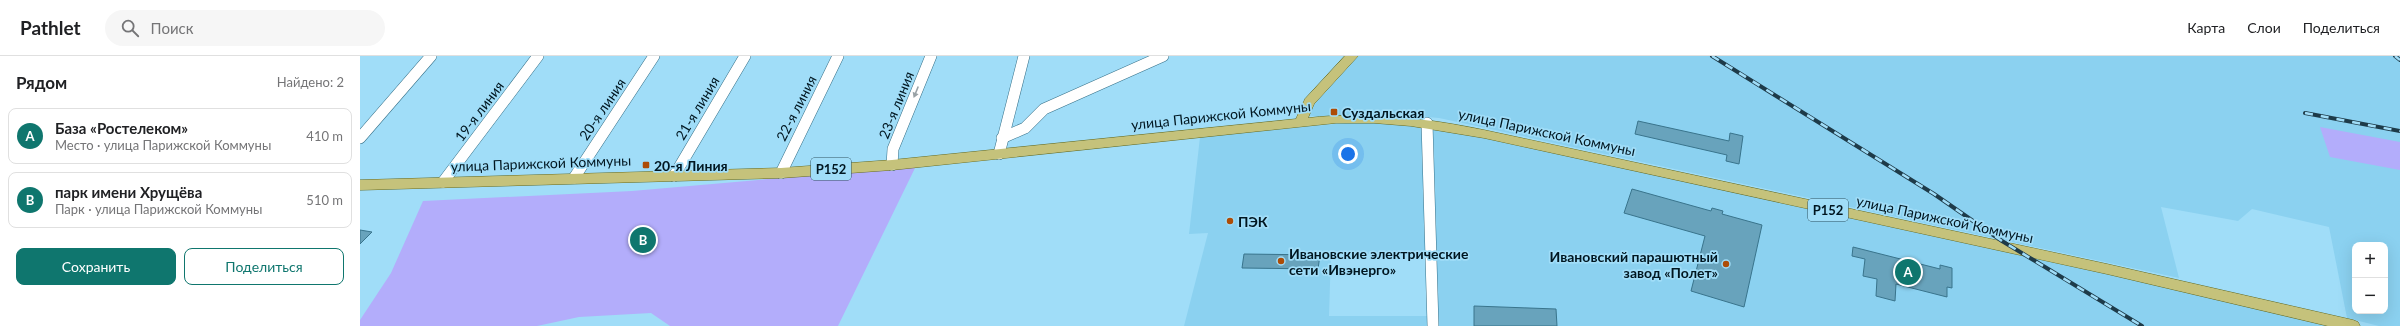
<!DOCTYPE html>
<html lang="ru">
<head>
<meta charset="utf-8">
<style>
	body { margin:0; font-family:Lato,sans-serif; background:#f6f6f6; color:#202124 }
	.controls { position:absolute; right:12px; bottom:12px; display:grid; overflow:hidden; border-radius:8px; box-shadow:0 4px 16px #0002 }
	.controls button { width:36px; height:36px; display:grid; place-items:center; padding:0; border:0; border-bottom:1px solid #e0e0e0; background:#fff; color:#202124; font:20px sans-serif }
	.you { position:absolute; left:988px; top:98px; width:14px; height:14px; margin:-10px; border:3px solid #fff; border-radius:50%; background:#1a73e8; box-shadow:0 0 0 6px #1a73e833 }
	.badge { display:grid; place-items:center; width:26px; height:26px; border-radius:50%; background:#0f766e; color:#fff; font-size:13px; font-weight:700 }
	.pin { position:absolute; translate:-50% -50%; border:2px solid #fff; box-shadow:0 1px 4px #0006 }
	.list { margin:0; padding:0; list-style:none }
	h2 { display:flex; justify-content:space-between; align-items:center; height:52px; margin:0; padding:0 16px; font-size:17px }
	h2 small { font-size:13px; font-weight:400; color:#757577 }
	.list li { display:grid; grid-template-columns:26px 1fr auto; gap:12px; align-items:center; box-sizing:border-box; height:56px; margin:0 8px 8px; padding:0 8px; border:1px solid #e0e0e0; border-radius:8px }
	.list b { display:block; font-size:15px; white-space:nowrap }
	.list p { margin:0; font-size:13px; white-space:nowrap; color:#757577 }
	.list em { font-size:13px; font-style:normal; color:#757577 }
	.actions { display:flex; gap:8px; padding:12px 16px }
	.actions a { flex:1; padding:9px 0; border:1px solid #0f766e; border-radius:8px; text-align:center; font-size:14px; color:#0f766e }
	.actions .main { background:#0f766e; color:#fff }
	.icon { flex:none; width:22px; height:22px; fill:none; stroke:currentColor; stroke-width:2; stroke-linecap:round; stroke-linejoin:round }
	.map { position:relative; flex:none; width:2040px; height:270px; overflow:hidden }
	header { display:flex; align-items:center; gap:24px; box-sizing:border-box; height:56px; padding:0 20px; background:#fff; border-bottom:1px solid #e0e0e0 }
	header strong { font-size:19px }
	nav { display:flex; gap:22px; margin-inline-start:auto; font-size:14px }
	.search { width:280px; height:36px; background:#f6f6f6; display:flex; align-items:center; gap:10px; box-sizing:border-box; padding:0 14px; border-radius:22px; color:#757577; font-size:15px }
	main { display:flex }
	aside { flex:1; background:#fff }
	.map>svg:first-child { display:block }
	.built { fill:#8bd1f0; fill-rule:evenodd }
	.green { fill:#b3adfb }
	.building { fill:#68a3bc; stroke:#39748c }
	.lines { fill:none; stroke-linecap:round; stroke-linejoin:round }
	.minor-casing { stroke:#357088; stroke-width:12 }
	.major-casing { stroke:#676c22; stroke-width:1 }
	.minor { stroke:#fff; stroke-width:11 }
	.major { fill:#c5c27b; fill-rule:evenodd }
	.rail-casing { stroke:#1e3b49; stroke-width:4 }
	.rail { stroke:#a0ddf8; stroke-width:2.5; stroke-dasharray:8; stroke-linecap:butt }
	.oneway { fill:#99a2a6 }
	.poi-dot { fill:#ad4c06; stroke:#a0ddf8; stroke-width:1.5 }
	.labels { text-anchor:middle; dominant-baseline:central; stroke-width:3.5; stroke-linejoin:round; paint-order:stroke }
	.shield { fill:#a0ddf8; stroke:#305261; stroke-width:1 }
	.shield-label { font-size:13px; font-weight:bold; fill:#001620 }
	.street-label { font-size:14px; fill:#001620; stroke:#a0ddf8 }
	.poi-label { font-size:14px; font-weight:bold; fill:#001620; stroke:#a0ddf8; text-anchor:start }
</style>
</head>
<body>
<header>
<strong>Pathlet</strong>
<div class="search"><svg class="icon" aria-label="search" viewBox="0 0 24 24"><circle cx="10" cy="10" r="6"/><path d="M15 15l6 6"/></svg>Поиск</div>
<nav><a>Карта</a><a>Слои</a><a>Поделиться</a></nav>
</header>
<main>
<aside>
<h2>Рядом<small>Найдено: 2</small></h2>
<ul class="list">
<li><span class="badge">A</span><div><b>База «Ростелеком»</b><p>Место · улица Парижской Коммуны</p></div><em>410 m</em></li>
<li><span class="badge">B</span><div><b>парк имени Хрущёва</b><p>Парк · улица Парижской Коммуны</p></div><em>510 m</em></li>
</ul>
<div class="actions"><a class="main">Сохранить</a><a>Поделиться</a></div>
</aside>
<div class="map">
<svg width="2040" height="270" viewBox="0 0 2040 270">
	<rect width="100%" height="100%" fill="#a0ddf8"/>
	<g class="built">
		<path d="M988,0h1052v270h-21l-32,-8 -18,-91 -77,-18 -14,12 -77,-14 18,71 -740,-160 -65,-5 -56,4 -11,-2 -3,-11zM1995,189h30v66h-30z"/>
		<path d="M996,66l68,3 2,130 -95,-2 -2,63h100v10h-245l24,-93 -19,1 11,-97z"/>
		<path d="M1073,71l584,125 317,74h-896z"/>
	</g>
	<g class="green">
		<path d="M1960,71l80,15v28l-70,-13z"/>
		<path d="M556,110l-78,160h-168l-19,-13 -72,4 -42,9h-177v-6l31,-47 32,-72 209,-10z"/>
	</g>
	<g class="building">
		<path d="M1278,65l91,20 1,-8 13,3 -4,28 -13,-3 1,-6 -92,-21z"/>
		<path d="M1272,133l79,22 1,-3 11,3 -1,3 40,11 -18,82 -53,-16 14,-55 -81,-23z"/>
		<path d="M0,174l12,2 -12,12z"/>
		<path d="M1493,191l87,22v-4l12,3v20l-5,-1v10l-51,-13 -1,17 -19,-5 1,-17 -14,-3 2,-17 -13,-3z"/>
		<path d="M884,198l76,1 -2,14 -76,-1z"/>
		<path d="M1114,250l82,3 1,17h-83z"/>
	</g>
	<g class="lines">
		<g class="minor-casing">
			<g id="minor">
				<path d="M1067,67l6,203"/>
				<path d="M0,82l71,-82"/>
				<path d="M642,82l23,-10 19,-19 119,-53"/>
				<path d="M639,98l25,-98"/>
				<path d="M532,109l1,-16 38,-93"/>
				<path d="M421,117l57,-117"/>
				<path d="M314,120l71,-120"/>
				<path d="M214,122l80,-122"/>
				<path d="M83,126l95,-126"/>
			</g>
		</g>
		<g class="major-casing">
			<path id="major" d="M985,0h13l-44,48 -6,14c60,-7 117,0 176,12l623,134 246,56 5,2 2,4h-32l-221,-52 -623,-136 -73,-12 -37,-3h-38l-444,47 -111,8 -421,12v-10l421,-12 111,-8 404,-41 9,-20z"/>
		</g>
		<use href="#minor" class="minor"/>
		<use href="#major" class="major"/>
		<g class="rail-casing">
			<g id="rail">
				<path d="M1352,0l222,138 68,47 140,85"/>
				<path d="M2035,0l5,4"/>
				<path d="M1945,57l95,18"/>
			</g>
		</g>
		<use href="#rail" class="rail"/>
	</g>
	<defs><path id="oneway-solid" d="M-6-.8H1V-3.2L6.5 0L1 3.2V.8H-6Z"/></defs>
	<use class="oneway" href="#oneway-solid" transform="translate(556 36) rotate(112)"/>
	<g class="poi-dot">
		<rect x="970" y="52" width="8" height="8" rx="2"/>
		<rect x="282" y="105" width="8" height="8" rx="2"/>
		<circle cx="870" cy="165" r="4"/>
		<circle cx="921" cy="205" r="4"/>
		<circle cx="1366" cy="208" r="4"/>
	</g>
	<g class="labels">
		<g class="shield">
			<rect x="451" y="102" width="40" height="22" rx="3"/>
			<rect x="1448" y="143" width="40" height="22" rx="3"/>
		</g>
		<g class="shield-label">
			<text x="471" y="113">Р152</text>
			<text x="1468" y="154">Р152</text>
		</g>
		<g class="street-label">
			<text transform="translate(536 49) rotate(-68)">23-я линия</text>
			<text transform="translate(337 52) rotate(-59)">21-я линия</text>
			<text transform="translate(436 52) rotate(-63)">22-я линия</text>
			<text transform="translate(242 53) rotate(-56)">20-я линия</text>
			<text transform="translate(119 55) rotate(-53)">19-я линия</text>
			<text transform="translate(861 59) rotate(-6)">улица Парижской Коммуны</text>
			<text transform="translate(1187 76) rotate(12)">улица Парижской Коммуны</text>
			<text transform="translate(181 107) rotate(-2)">улица Парижской Коммуны</text>
			<text transform="translate(1585 163) rotate(12)">улица Парижской Коммуны</text>
		</g>
		<g class="poi-label">
			<text x="982" y="56">Суздальская</text>
			<text x="294" y="109">20-я Линия</text>
			<text x="878" y="165">ПЭК</text>
			<text x="929" y="197">Ивановские электрические<tspan x="929" dy="16">сети «Ивэнерго»</tspan></text>
			<text x="1358" y="200" text-anchor="end">Ивановский парашютный<tspan x="1358" dy="16">завод «Полет»</tspan></text>
		</g>
	</g>
</svg>
<div class="controls">
<button>+</button>
<button>−</button>
</div>
<div class="you"></div>
<div class="pin badge" style="left:1548px;top:216px">A</div>
<div class="pin badge" style="left:283px;top:184px">B</div>
</div>
</main>
</body>
</html>
